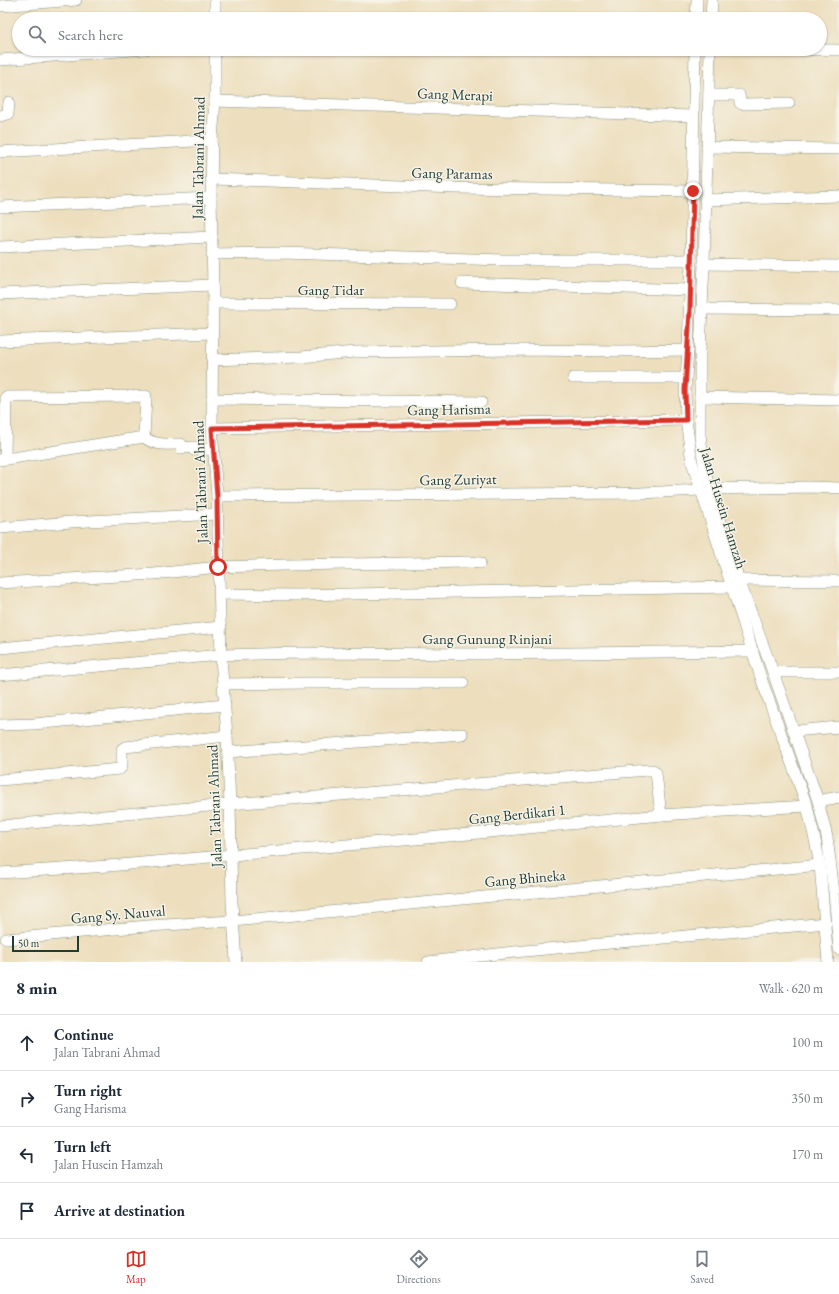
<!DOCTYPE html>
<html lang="en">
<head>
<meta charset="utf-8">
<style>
	body { margin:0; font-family:"EB Garamond",serif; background:#f6f6f7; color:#1f2937 }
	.scale { position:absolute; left:12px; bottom:10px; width:67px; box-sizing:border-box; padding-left:4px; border:2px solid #1f3d34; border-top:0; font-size:11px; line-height:14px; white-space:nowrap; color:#1f3d34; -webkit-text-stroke:3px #f7f3e8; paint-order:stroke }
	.stop { position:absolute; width:12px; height:12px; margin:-9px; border:3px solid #d93025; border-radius:50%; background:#fff }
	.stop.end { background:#d93025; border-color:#fff; box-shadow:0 1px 4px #0008 }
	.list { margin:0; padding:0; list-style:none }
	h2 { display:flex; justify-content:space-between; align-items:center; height:52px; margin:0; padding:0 16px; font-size:17px }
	h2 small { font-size:13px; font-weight:400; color:#747a83 }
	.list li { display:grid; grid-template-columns:26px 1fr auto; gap:12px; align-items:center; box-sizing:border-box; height:56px; padding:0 16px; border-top:1px solid #e0e1e3 }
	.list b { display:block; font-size:15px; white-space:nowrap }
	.list p { margin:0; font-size:13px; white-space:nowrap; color:#747a83 }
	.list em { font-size:13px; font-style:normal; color:#747a83 }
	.icon { flex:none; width:22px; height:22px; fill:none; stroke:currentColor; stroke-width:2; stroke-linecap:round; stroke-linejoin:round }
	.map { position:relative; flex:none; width:839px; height:962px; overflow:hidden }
	.search { position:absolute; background:#fff; box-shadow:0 1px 3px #0004; left:12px; right:12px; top:12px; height:44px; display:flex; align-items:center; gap:10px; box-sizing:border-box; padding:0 14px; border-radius:22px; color:#747a83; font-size:15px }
	.sheet { height:276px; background:#fff }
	nav { display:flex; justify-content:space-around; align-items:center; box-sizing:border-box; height:56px; border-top:1px solid #e0e1e3; background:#fff; font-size:11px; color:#747a83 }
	nav a { display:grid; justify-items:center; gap:2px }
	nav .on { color:#d93025 }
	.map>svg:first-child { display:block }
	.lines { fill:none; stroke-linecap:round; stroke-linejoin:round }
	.minor-casing { stroke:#868e79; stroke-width:12 }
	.minor { stroke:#fff; stroke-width:11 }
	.route { stroke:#d93025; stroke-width:5 }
	.labels { text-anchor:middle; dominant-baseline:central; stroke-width:3; stroke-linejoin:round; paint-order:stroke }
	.street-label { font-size:15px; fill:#1f3d34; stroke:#f7f3e8 }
</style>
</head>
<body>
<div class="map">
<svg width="839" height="962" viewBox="0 0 839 962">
	<rect width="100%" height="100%" fill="#f7f3e8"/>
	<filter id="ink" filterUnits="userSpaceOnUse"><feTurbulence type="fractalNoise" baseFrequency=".025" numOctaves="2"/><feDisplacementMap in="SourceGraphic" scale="8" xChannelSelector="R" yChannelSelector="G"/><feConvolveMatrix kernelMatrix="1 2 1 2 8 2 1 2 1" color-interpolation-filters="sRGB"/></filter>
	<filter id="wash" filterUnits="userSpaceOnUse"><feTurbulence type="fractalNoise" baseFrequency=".012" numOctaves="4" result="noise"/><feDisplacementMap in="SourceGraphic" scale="16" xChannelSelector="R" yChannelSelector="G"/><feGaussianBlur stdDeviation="0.9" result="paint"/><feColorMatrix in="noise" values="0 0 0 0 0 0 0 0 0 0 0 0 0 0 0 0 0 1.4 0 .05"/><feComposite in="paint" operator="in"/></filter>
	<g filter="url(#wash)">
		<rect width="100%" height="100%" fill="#eddfbe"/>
	</g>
	<g filter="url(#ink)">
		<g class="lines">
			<g class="minor-casing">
				<g id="minor">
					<path d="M215,0v19"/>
					<path d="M0,6l76,-6"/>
					<path d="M696,19l1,-19"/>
					<path d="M711,19l1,-19"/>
					<path d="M215,49v52l-3,39 -1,58 2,87 -1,143 5,68 4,162 6,78 3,68 2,98 4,60"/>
					<path d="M695,49l-4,211 -3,90 -3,40 1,30 6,42 69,216 46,128 8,34 5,25 8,97"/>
					<path d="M710,49l-6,215 -4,87v84l3,23 6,31 30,91 34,92 45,129 9,36 7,55 5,57"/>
					<path d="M754,49l85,1"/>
					<path d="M0,60l146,-11"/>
					<path d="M709,95h30l1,8 2,1 47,-1"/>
					<path d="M215,101l478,15"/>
					<path d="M0,116l8,-2 1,-12"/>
					<path d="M707,147l132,2"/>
					<path d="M0,152l212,-12"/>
					<path d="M212,179l243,9 238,3"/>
					<path d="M705,200l134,-4"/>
					<path d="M0,207l211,-9"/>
					<path d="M0,247l212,-10"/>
					<path d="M212,254l70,-1 221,7h188"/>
					<path d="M704,264l135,2"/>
					<path d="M462,283l228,7"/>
					<path d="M0,294l213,-9"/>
					<path d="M213,303l237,1"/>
					<path d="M702,309l137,1"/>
					<path d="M0,341l212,-8"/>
					<path d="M212,360l89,-3 54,-5 165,-2 100,1 68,-1"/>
					<path d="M573,378h113"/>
					<path d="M700,397l139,3"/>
					<path d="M212,399l269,3"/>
					<path d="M212,428l474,-8"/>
					<path d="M0,460l144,-23c11,9 23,7 37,7v4l13,-1v3l19,-1"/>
					<path d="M5,460l1,-63 140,-1 -2,41"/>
					<path d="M709,489l100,-2 30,1"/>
					<path d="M217,496l424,-3 59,-3"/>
					<path d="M0,528l71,-6 146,-8"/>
					<path d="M739,580l100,1"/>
					<path d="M0,583l154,-9 64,-7 68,-2 183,-3 11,1"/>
					<path d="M220,594l76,1 436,-8"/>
					<path d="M0,648l221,-21"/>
					<path d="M773,672h66"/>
					<path d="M0,675l221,-20 77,-2 190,1 265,-3"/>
					<path d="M223,684l85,-1h155"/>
					<path d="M0,725l34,-1 191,-19"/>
					<path d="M794,731l45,-4"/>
					<path d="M228,752l234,-18"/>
					<path d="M0,780l120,-11 2,-3v-17l3,-2 102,-11"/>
					<path d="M818,801l21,-4"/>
					<path d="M0,826l230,-22 418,-34h5l3,3 5,42"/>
					<path d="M0,873l108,-7 330,-29 223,-22 146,-9"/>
					<path d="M6,939l142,-13 85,-5 587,-56"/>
					<path d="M428,962l86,-10 312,-29"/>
				</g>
			</g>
			<use href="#minor" class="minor"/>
		</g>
	</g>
	<g class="lines" filter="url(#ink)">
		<path class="route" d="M218,567l-1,-71 -5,-68 474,-8 -1,-30 5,-79 3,-120"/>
	</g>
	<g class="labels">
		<g class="street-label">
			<text transform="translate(455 94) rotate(2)">Gang Merapi</text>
			<text transform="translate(198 158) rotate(-89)">Jalan Tabrani Ahmad</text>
			<text transform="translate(452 173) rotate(1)">Gang Paramas</text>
			<text x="331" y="289">Gang Tidar</text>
			<text transform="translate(449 409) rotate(-1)">Gang Harisma</text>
			<text transform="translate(458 479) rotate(-1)">Gang Zuriyat</text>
			<text transform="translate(200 482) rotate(-92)">Jalan Tabrani Ahmad</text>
			<text transform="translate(724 508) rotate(73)">Jalan Husein Hamzah</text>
			<text x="487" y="638">Gang Gunung Rinjani</text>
			<text transform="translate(214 806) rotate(-92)">Jalan Tabrani Ahmad</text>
			<text transform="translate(517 814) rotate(-6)">Gang Berdikari 1</text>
			<text transform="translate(525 878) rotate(-5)">Gang Bhineka</text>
			<text transform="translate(118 914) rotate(-5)">Gang Sy. Nauval</text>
		</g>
	</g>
</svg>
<div class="scale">50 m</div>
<div class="stop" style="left:218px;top:567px"></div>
<div class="stop end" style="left:693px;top:191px"></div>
<div class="search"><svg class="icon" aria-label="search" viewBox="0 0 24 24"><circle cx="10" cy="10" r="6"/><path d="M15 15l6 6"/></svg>Search here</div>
</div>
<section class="sheet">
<h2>8 min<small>Walk · 620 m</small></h2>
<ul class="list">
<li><svg class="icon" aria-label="ahead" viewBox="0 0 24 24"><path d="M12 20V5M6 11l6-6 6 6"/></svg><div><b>Continue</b><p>Jalan Tabrani Ahmad</p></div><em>100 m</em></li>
<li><svg class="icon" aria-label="right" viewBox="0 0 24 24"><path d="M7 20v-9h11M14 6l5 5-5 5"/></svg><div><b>Turn right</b><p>Gang Harisma</p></div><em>350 m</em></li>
<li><svg class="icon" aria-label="left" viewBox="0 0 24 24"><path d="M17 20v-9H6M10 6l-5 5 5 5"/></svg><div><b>Turn left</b><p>Jalan Husein Hamzah</p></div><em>170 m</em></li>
<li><svg class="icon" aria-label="arrive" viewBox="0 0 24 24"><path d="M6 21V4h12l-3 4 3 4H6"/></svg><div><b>Arrive at destination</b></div></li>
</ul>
</section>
<nav>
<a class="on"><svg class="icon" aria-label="map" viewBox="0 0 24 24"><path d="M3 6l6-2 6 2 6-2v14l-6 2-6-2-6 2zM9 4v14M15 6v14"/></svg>Map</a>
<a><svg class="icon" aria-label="directions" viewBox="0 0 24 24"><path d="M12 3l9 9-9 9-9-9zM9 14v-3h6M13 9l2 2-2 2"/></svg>Directions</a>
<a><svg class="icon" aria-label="saved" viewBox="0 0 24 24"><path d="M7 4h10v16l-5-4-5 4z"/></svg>Saved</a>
</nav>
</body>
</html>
